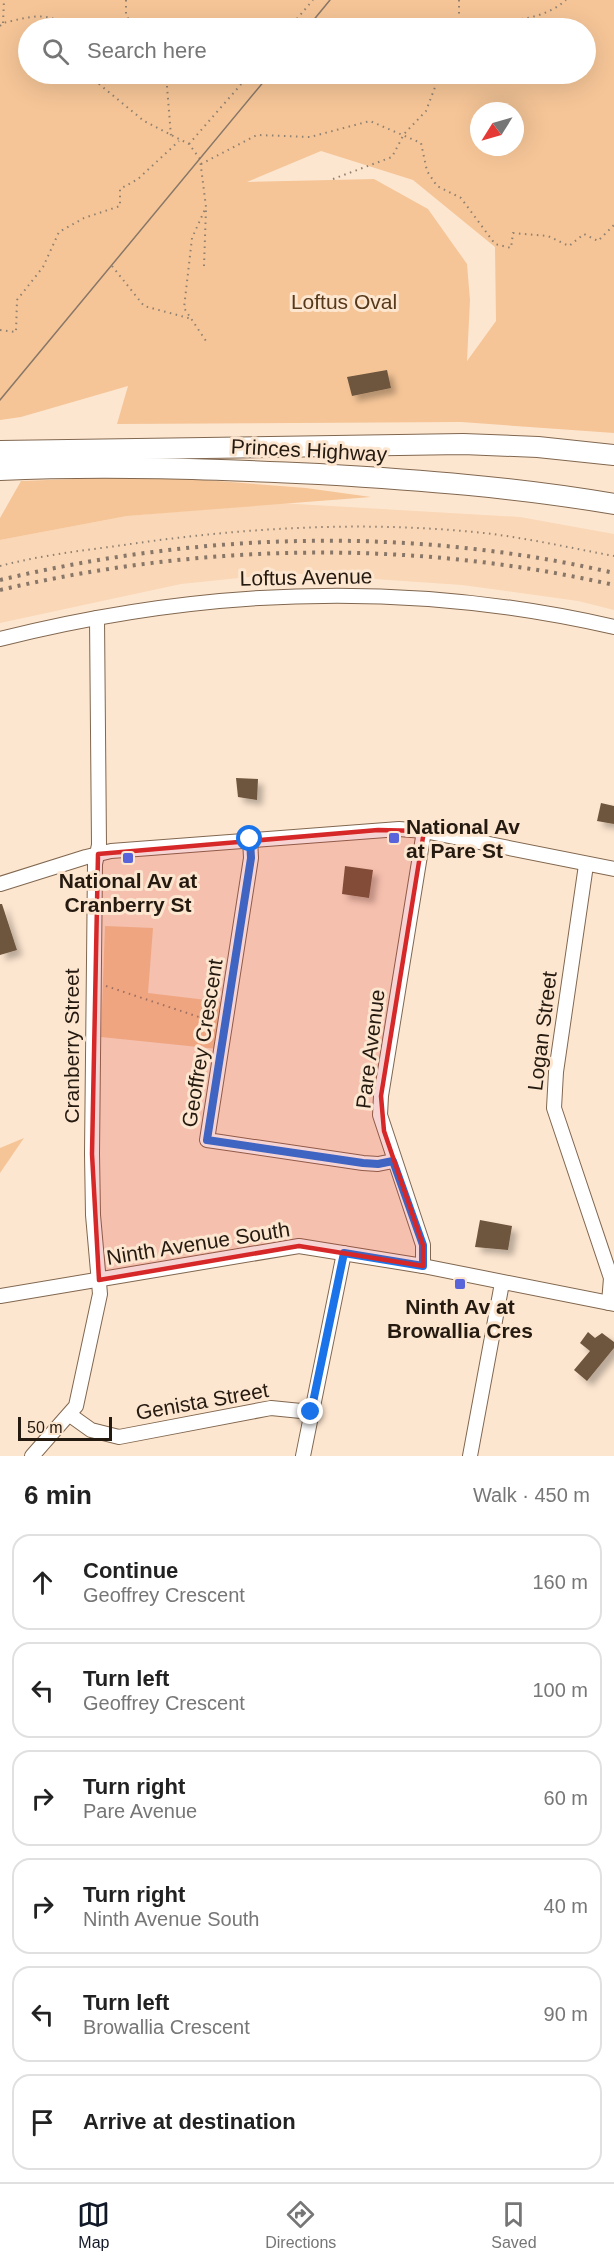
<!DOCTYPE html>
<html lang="en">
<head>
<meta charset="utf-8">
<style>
	body { margin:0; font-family:Helvetica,sans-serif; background:#f2f2f2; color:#222 }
	.compass { position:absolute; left:470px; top:102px; width:54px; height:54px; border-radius:50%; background:#fff; box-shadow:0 6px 24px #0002; rotate:233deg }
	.scale { position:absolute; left:18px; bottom:15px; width:94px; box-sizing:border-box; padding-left:6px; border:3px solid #251a10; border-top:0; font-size:16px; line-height:21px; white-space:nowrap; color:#251a10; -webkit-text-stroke:4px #fde6d0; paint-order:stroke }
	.stop { position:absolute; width:18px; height:18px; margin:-14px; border:4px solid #1a73e8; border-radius:50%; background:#fff }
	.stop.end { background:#1a73e8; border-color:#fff; box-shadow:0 2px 6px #0008 }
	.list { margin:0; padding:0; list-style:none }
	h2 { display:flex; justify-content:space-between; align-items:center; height:78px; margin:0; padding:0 24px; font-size:26px }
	h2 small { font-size:20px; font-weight:400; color:#767676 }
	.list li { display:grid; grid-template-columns:39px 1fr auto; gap:18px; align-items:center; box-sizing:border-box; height:96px; margin:0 12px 12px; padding:0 12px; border:2px solid #e0e0e0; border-radius:18px }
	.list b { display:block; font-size:22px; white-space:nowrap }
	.list p { margin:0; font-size:20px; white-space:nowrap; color:#767676 }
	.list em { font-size:20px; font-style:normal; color:#767676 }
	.icon { flex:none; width:33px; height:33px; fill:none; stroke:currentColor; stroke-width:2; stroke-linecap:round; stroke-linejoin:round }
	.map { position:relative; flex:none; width:614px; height:1456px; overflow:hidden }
	.search { position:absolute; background:#fff; box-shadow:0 6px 24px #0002; left:18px; right:18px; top:18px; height:66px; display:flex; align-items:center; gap:15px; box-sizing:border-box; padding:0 21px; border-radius:33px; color:#767676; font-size:22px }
	.sheet { height:726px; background:#fff }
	nav { display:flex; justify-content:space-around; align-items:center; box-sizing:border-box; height:84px; border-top:2px solid #e0e0e0; background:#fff; font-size:16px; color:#767676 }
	nav a { display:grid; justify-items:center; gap:3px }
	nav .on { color:#111827 }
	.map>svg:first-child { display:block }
	.built { fill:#fad7b6 }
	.green { fill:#f5c597; fill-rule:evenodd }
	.building { fill:#6e553d; filter:url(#shadow) }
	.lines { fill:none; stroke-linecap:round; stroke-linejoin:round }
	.minor-casing { stroke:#81674f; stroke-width:16 }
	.highway-casing { stroke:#81674f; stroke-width:22 }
	.path { stroke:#908070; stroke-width:2; stroke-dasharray:1.5 4.5; stroke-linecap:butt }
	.minor { stroke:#fff; stroke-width:14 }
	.highway { stroke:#fff; stroke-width:20 }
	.tram { stroke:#887768; stroke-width:1.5 }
	.rail { stroke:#887768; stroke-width:4; stroke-dasharray:3 6; stroke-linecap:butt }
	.route { stroke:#1a73e8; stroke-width:8 }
	.marked { fill:#d62828; fill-opacity:0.2; stroke:#d62828; stroke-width:4.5; stroke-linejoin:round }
	.poi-dot { fill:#5964db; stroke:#fde6d0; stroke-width:2 }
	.labels { text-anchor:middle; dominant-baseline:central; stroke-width:6; stroke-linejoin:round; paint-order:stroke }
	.park-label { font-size:21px; fill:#56391a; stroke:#fde6d0 }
	.street-label { font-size:21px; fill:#251a10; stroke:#fde6d0 }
	.poi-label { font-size:21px; font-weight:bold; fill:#251a10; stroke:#fde6d0 }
</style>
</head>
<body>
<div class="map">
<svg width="614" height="1456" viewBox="0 0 614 1456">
	<defs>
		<filter id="shadow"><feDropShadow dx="5.5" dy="5.5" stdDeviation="3" flood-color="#0004"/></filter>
	</defs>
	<rect width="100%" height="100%" fill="#fde6d0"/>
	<path class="built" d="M279,503l241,14 94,17v76l-36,-9 -116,-16 -175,-12 -106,11 -181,39v-83l127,-24z"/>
	<g class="green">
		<path d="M0,0h614v433l-153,-11 -344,2 11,-38 -107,31 -21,3zM28,28h558v46h-558zM479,111h36v36h-36zM321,151l92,29 82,67 1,74 -29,40 3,-61 -3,-36 -39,-55 -54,-30 -127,3z"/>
		<path d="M153,476l153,12 65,9 -244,19 -127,24v-22l21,-37z"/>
		<path d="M105,926l48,2 -5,65 75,9 -5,47 -117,-12z"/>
		<path d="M24,1138l-24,35v-25z"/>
	</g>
	<g class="building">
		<path d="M387,370l4,18 -39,8 -5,-19z"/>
		<path d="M236,778l22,1 -1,21 -19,-3z"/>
		<path d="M601,803l13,3v18l-17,-3z"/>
		<path d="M345,866l28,4 -4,28 -27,-4z"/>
		<path d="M0,904h2l15,46 -17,5z"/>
		<path d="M480,1220l32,6 -4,24 -33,-3z"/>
		<path d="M588,1332l7,6 7,-5 12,9v6l-27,33 -13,-11 16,-19 -10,-8z"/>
	</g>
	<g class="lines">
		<g class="minor-casing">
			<g id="minor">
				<path d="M0,639c202,-51 410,-59 614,-12"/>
				<path d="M250,839l1,19 -44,282 156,23 15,1 15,-3"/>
				<path d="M586,865l-30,207 -2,36 57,170 -2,25"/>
				<path d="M0,884l86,-27 25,-6 288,-22 25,2 190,38"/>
				<path d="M423,1266v-21l-43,-130 1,-19 43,-265"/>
				<path d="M0,1296l299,-50 124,20 191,38"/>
				<path d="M70,1415l21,15 28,7 152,-29 40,4"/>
				<path d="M32,1456l44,-50 24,-112 -7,-79 -1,-61 3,-290 4,-19 -2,-227"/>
				<path d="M303,1456l41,-203"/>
				<path d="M470,1456l32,-173"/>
			</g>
		</g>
		<g class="highway-casing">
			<g id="highway">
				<path d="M0,451l463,-7 75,3 76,8"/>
				<path d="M0,470c107,-5 213,-1 319,4 99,6 197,13 295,30"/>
			</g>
		</g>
		<g class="path">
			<path d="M126,0v15l8,13"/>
			<path d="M459,0v28"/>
			<path d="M3,23l1,-23"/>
			<path d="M0,26l3,-3c23,-5 46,-14 64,5"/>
			<path d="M289,28l24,-28"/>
			<path d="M466,28l7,-9c31,3 68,3 93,-19"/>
			<path d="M92,74l7,10 45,37 45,23 11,15 6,48 -14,31 -8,70 22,33"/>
			<path d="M166,74l5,62"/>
			<path d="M189,144l61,-70"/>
			<path d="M201,164l56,-29 53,2 60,-16 51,22 6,28 10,15 24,12 34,46 16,4 2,-15 35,3 21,10 15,-12 14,7 16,-16"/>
			<path d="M333,179l59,-22 12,-23 22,-23 14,-37"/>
			<path d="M112,266l32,40 48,13"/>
			<path d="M204,266l2,-57"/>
			<path d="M0,330l16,2 1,-32 26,-33 16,-35 25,-14 36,-12v-17l18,-10 41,-38"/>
			<path d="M0,566c38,-10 77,-15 117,-20 120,-18 245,-26 367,-13 43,5 87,15 130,23"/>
			<path d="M106,986l105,35"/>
		</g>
		<use href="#minor" class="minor"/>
		<use href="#highway" class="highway"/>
		<g class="tram">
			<path d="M307,28l23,-28"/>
			<path d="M0,400l270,-326"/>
		</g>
		<g class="rail">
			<path d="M0,580c201,-48 412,-54 614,-7"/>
			<path d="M0,590c201,-47 412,-51 614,-5"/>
		</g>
	</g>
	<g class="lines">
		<path class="route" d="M250,839l1,19 -44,282 156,23 15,1 15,-3 30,84v21l-79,-13 -33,159"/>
	</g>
	<path class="marked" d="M378,830l46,1 -43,265 3,35 39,114v21l-124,-20 -200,34 -7,-126 6,-300z"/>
	<g class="poi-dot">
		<rect x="388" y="832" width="12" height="12" rx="3"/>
		<rect x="122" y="852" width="12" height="12" rx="3"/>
		<rect x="454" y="1278" width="12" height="12" rx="3"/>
	</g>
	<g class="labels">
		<g class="park-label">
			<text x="344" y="301">Loftus Oval</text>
		</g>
		<g class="street-label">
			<text transform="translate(309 450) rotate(3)">Princes Highway</text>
			<text transform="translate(306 577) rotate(-1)">Loftus Avenue</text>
			<text transform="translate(542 1031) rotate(-83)">Logan Street</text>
			<text transform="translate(202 1043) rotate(-81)">Geoffrey Crescent</text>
			<text transform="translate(71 1046) rotate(-90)">Cranberry Street</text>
			<text transform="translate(370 1049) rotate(-83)">Pare Avenue</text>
			<text transform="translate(198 1243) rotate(-9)">Ninth Avenue South</text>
			<text transform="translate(202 1401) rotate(-10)">Genista Street</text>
		</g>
		<g class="poi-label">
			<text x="406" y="826" text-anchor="start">National Av<tspan x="406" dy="24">at Pare St</tspan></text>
			<text x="128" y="880">National Av at<tspan x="128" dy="24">Cranberry St</tspan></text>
			<text x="460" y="1306">Ninth Av at<tspan x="460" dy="24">Browallia Cres</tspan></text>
		</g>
	</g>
</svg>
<svg class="compass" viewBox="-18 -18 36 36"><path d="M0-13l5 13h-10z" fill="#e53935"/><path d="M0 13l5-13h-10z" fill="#767676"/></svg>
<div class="scale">50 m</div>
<div class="stop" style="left:250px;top:839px"></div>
<div class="stop end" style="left:311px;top:1412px"></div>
<div class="search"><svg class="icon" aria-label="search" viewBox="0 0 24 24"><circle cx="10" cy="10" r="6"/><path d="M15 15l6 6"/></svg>Search here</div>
</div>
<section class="sheet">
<h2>6 min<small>Walk · 450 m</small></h2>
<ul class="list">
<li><svg class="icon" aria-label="ahead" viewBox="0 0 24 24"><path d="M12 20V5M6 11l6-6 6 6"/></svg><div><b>Continue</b><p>Geoffrey Crescent</p></div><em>160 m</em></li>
<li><svg class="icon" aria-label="left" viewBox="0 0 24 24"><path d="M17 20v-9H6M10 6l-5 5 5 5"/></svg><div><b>Turn left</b><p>Geoffrey Crescent</p></div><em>100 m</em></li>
<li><svg class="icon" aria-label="right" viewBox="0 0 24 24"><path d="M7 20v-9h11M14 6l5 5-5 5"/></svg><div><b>Turn right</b><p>Pare Avenue</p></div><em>60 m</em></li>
<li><svg class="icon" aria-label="right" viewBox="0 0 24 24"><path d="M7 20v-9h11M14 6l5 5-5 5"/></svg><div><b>Turn right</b><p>Ninth Avenue South</p></div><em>40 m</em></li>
<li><svg class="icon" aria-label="left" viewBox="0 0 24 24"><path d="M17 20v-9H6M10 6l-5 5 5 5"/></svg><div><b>Turn left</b><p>Browallia Crescent</p></div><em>90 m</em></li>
<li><svg class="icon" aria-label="arrive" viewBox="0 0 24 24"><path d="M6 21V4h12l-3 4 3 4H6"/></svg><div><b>Arrive at destination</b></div></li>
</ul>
</section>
<nav>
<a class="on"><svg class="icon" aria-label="map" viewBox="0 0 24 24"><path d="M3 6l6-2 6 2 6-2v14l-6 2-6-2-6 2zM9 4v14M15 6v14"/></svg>Map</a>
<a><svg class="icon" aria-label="directions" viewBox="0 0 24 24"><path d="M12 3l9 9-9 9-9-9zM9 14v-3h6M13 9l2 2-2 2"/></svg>Directions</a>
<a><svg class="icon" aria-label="saved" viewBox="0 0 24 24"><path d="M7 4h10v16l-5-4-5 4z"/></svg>Saved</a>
</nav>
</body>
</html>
